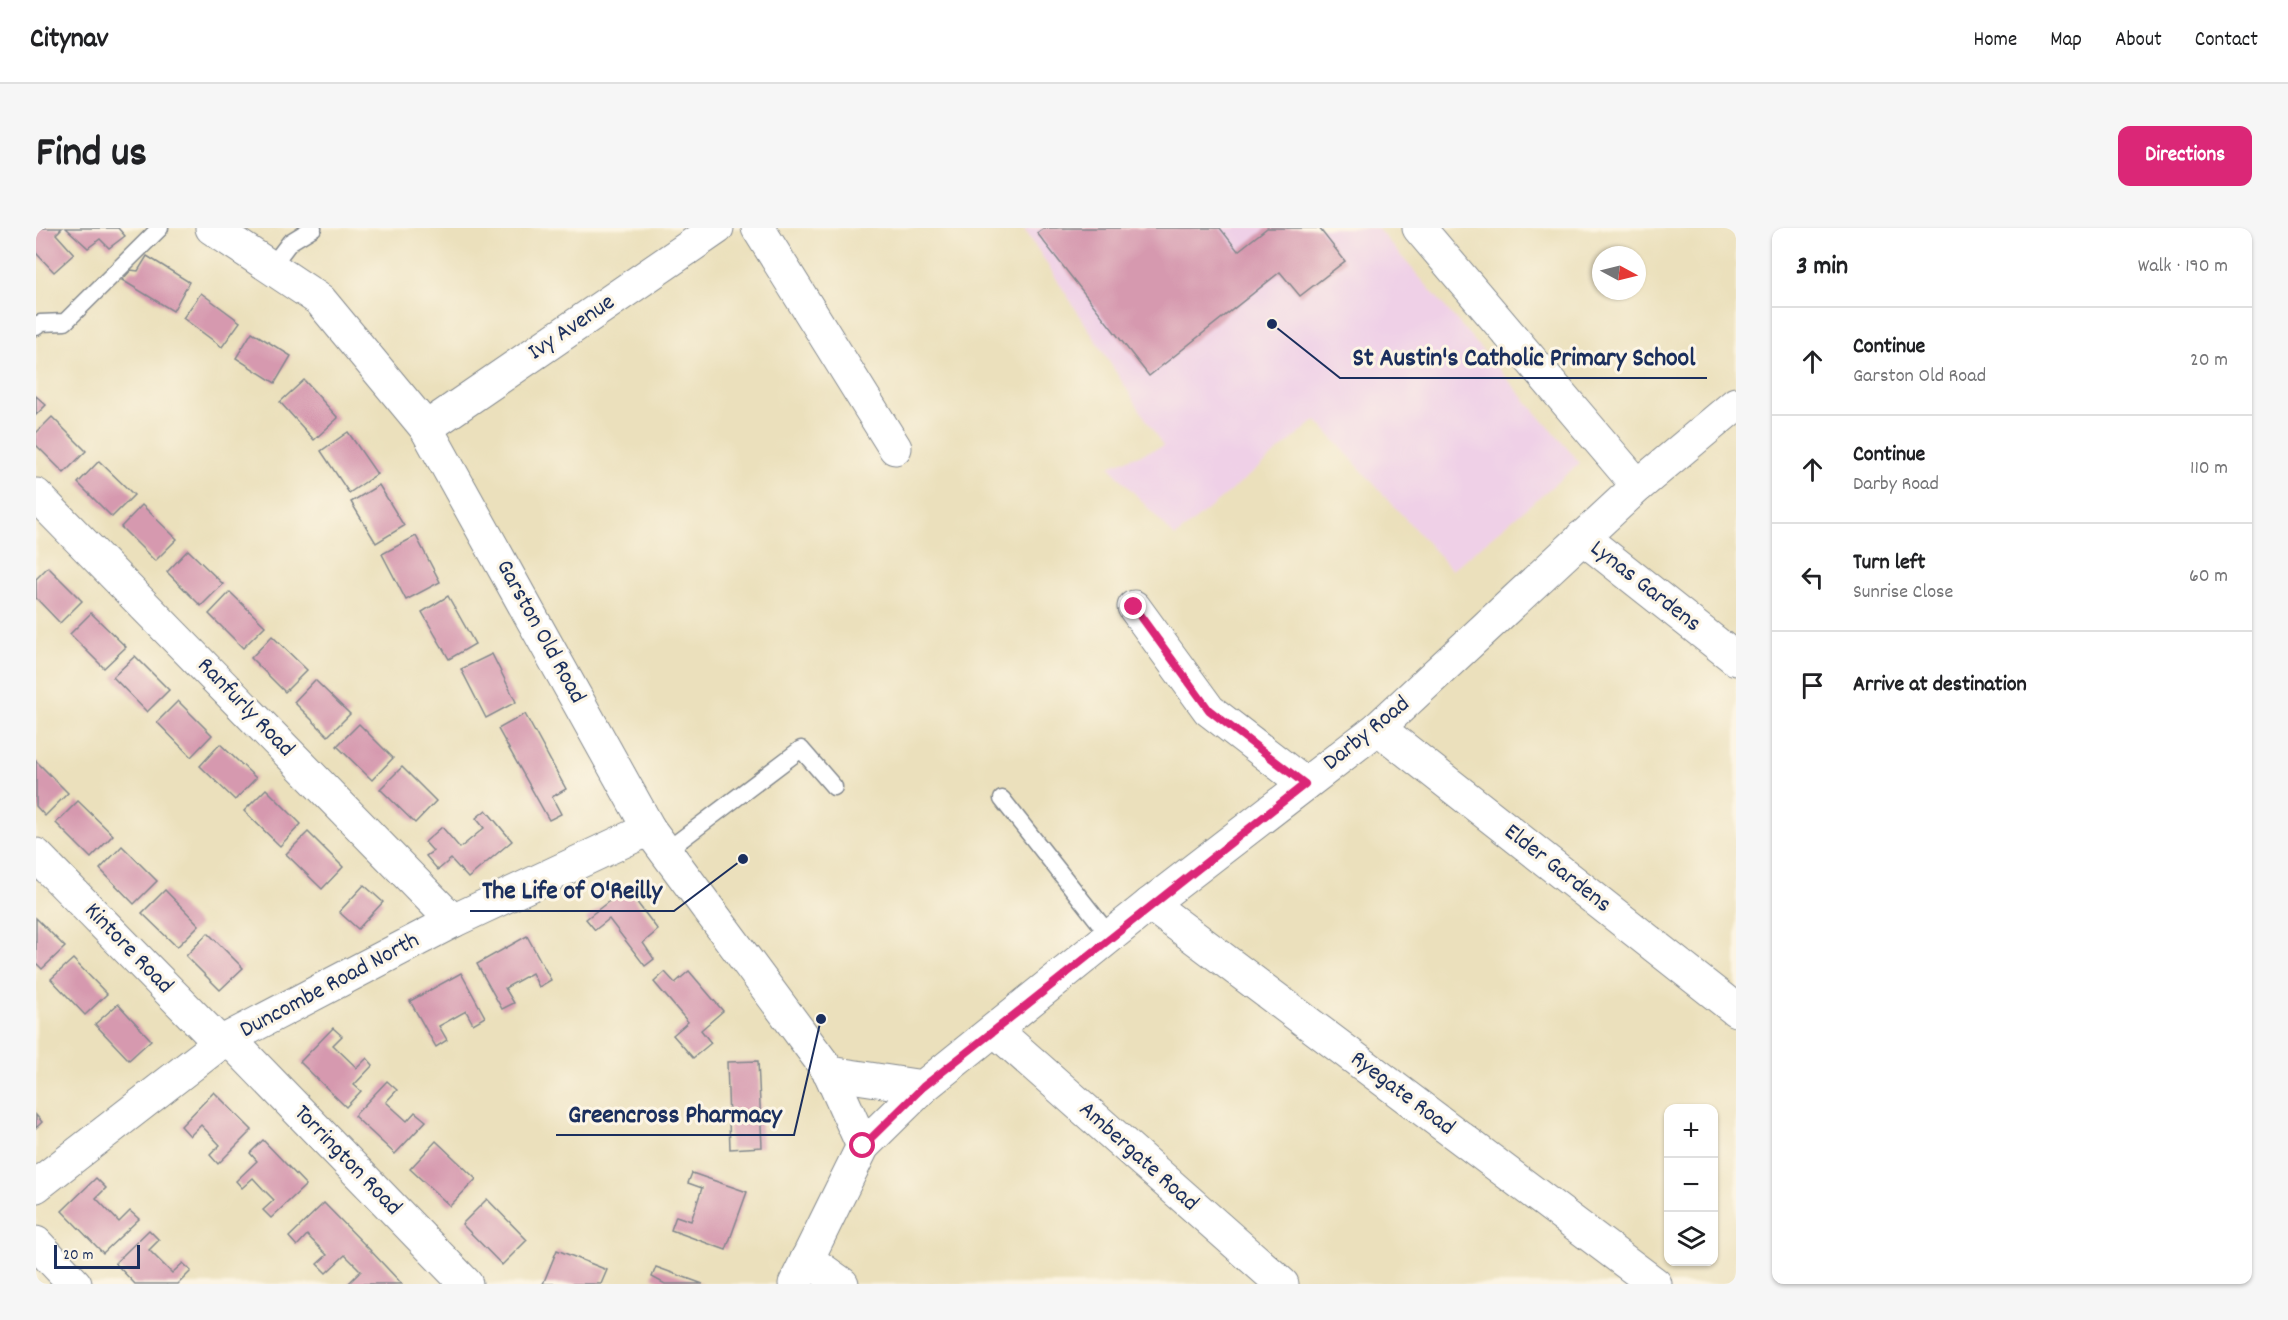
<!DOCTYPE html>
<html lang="en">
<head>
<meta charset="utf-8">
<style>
	body { margin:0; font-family:Dekko,sans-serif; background:#f6f6f6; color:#202124 }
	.controls { position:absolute; right:18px; bottom:18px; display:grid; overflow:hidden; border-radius:12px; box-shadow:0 2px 4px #0004 }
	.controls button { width:54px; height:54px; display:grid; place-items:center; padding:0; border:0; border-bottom:2px solid #e0e0e0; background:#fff; color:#202124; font:30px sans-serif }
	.compass { position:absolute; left:1556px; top:18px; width:54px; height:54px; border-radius:50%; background:#fff; box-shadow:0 2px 4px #0004; rotate:97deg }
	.scale { position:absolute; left:18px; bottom:15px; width:86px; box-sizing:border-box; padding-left:6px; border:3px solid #1b2f5e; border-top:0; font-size:16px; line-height:21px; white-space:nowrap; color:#1b2f5e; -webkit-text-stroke:4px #fcf5e5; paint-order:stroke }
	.stop { position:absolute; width:18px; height:18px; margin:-14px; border:4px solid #db2777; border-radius:50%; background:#fff }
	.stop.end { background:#db2777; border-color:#fff; box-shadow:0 2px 6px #0008 }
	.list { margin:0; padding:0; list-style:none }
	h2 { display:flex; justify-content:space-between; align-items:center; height:78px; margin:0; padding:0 24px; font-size:26px }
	h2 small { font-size:20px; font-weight:400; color:#757577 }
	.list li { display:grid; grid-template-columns:39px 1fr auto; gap:18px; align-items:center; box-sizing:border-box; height:108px; padding:0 24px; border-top:2px solid #e0e0e0 }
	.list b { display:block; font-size:22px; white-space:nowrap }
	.list p { margin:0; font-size:20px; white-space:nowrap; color:#757577 }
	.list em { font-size:20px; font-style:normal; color:#757577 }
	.icon { flex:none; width:33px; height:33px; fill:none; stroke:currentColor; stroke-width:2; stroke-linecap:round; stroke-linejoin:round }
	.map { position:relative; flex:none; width:1700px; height:1056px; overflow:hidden; border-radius:12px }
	header { display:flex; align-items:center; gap:36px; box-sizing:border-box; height:84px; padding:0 30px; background:#fff; border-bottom:2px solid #e0e0e0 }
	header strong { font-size:28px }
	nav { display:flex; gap:33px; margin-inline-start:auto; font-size:21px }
	.intro { display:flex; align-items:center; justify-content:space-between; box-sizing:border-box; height:144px; padding:0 36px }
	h1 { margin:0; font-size:42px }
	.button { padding:15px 27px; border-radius:12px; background:#db2777; color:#fff; font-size:21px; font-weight:700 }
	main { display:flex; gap:36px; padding:0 36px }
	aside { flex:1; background:#fff; border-radius:12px; box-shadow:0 2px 4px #0004 }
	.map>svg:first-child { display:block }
	.built { fill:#efd0e7 }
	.building { fill:#d699af }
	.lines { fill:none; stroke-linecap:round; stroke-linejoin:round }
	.service-casing { stroke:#83888d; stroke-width:19 }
	.minor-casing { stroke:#83888d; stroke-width:35 }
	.service { stroke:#fff; stroke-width:16 }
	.minor { stroke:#fff; stroke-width:33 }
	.route { stroke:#db2777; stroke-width:8 }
	.labels { text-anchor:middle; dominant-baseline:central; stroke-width:6; stroke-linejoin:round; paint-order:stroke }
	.street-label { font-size:24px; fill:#1b2f5e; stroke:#fcf5e5 }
	.leader { fill:none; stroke:#1b2f5e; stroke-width:2 }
	.callout-dot { fill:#1b2f5e; stroke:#fcf5e5; stroke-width:2 }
	.callout-label { font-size:26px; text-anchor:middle; font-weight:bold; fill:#1b2f5e; stroke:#fcf5e5; stroke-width:6; stroke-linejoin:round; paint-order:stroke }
</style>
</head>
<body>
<header>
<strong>Citynav</strong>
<nav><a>Home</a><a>Map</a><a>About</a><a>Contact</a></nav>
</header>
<div class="intro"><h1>Find us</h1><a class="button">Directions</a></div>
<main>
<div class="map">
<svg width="1700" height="1056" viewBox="0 0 1700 1056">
	<rect width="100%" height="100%" fill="#fcf5e5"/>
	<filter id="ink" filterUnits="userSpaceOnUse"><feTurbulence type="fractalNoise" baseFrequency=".0167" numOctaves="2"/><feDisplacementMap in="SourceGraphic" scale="12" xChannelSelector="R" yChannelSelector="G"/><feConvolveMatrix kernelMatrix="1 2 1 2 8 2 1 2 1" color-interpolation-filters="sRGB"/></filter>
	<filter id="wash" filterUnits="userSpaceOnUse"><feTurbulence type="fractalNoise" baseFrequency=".008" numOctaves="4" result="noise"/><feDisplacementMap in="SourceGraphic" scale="24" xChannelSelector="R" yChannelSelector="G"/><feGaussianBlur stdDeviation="1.35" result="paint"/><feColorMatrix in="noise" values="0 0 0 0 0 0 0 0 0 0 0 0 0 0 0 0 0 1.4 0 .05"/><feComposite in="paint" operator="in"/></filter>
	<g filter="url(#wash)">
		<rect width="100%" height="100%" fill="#ebe0bc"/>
		<path class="built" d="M988,0h353l203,235 -128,107 -136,-150 -141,117 -66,-71 54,-20z"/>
		<g id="blocks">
			<g class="building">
				<path d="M0,0h26l-6,6 18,20 -20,18 -18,-19z"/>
				<path d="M30,0h52l7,8 -16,12 -9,-9 -12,9z"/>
				<path d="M1008,0h176l18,23 29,-23h52l26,33 -45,35 -20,-24 -131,104 -112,-143z"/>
				<path d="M111,28l42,26 -16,29 -51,-31 9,-10 7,1z"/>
				<path d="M165,65l39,29 -18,25 -39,-29z"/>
				<path d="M216,104l39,24 -16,27 -39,-25z"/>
				<path d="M268,152l34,38 -24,22 -34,-38z"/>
				<path d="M0,168l10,9 -10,10z"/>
				<path d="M16,189l34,34 -22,22 -28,-28v-12z"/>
				<path d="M312,204l29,42 -28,19 -28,-42z"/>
				<path d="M63,233l35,34 -22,22 -34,-34z"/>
				<path d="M343,257l25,41 -28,17 -25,-41z"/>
				<path d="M106,277l35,34 -22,22 -34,-34z"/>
				<path d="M380,308l24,46 -34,18 -24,-46z"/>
				<path d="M152,322l35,34 -22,22 -34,-34z"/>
				<path d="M12,339l34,34 -22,22 -24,-25v-19z"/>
				<path d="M194,364l35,34 -22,22 -34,-34z"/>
				<path d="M412,368l27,48 -26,15 -27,-47z"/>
				<path d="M55,385l35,34 -22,21 -34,-34z"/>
				<path d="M236,408l35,34 -22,22 -34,-34z"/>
				<path d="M456,426l24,48 -30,16 -25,-49z"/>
				<path d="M99,428l34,34 -22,22 -34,-35z"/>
				<path d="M279,452l35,34 -22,22 -34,-34z"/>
				<path d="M142,473l34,34 -21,22 -34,-35z"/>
				<path d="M489,486l41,75 -14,8 9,17 -12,6 -51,-91z"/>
				<path d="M323,496l34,34 -21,22 -35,-34z"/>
				<path d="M184,516l36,34 -21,22 -35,-34z"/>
				<path d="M0,533l32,32 -23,23 -9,-10z"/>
				<path d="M366,539l34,34 -21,22 -35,-34z"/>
				<path d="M230,561l35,35 -21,22 -36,-35z"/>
				<path d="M42,573l35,34 -22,23 -35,-35z"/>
				<path d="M450,582l26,31 -44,37 -17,-19 -13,11 -12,-14 7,-5 -8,-9 17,-15 18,21 24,-20 -8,-10z"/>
				<path d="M272,604l35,35 -21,22 -36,-35z"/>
				<path d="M86,618l35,35 -23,23 -34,-35z"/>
				<path d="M328,657l19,17 -25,27 -19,-17z"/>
				<path d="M590,660l32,42 -15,13 11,16 -9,7 -36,-47 -14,11 -9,-11z"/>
				<path d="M129,662l34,35 -22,22 -35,-34z"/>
				<path d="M0,690l29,29 -23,22 -6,-6z"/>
				<path d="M172,705l35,35 -23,22 -34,-34z"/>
				<path d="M491,708l24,44 -12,7 -7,-14 -27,15 9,15 -12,6 -25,-45z"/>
				<path d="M37,731l34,35 -22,21 -34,-36z"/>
				<path d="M653,743l34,40 -22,19 10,13 -18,15 -20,-23 15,-13 -34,-40 11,-10 10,11z"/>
				<path d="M425,745l24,44 -12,7 -7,-13 -27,15 8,14 -11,7 -26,-46z"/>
				<path d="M82,776l33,36 -22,20 -34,-36z"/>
				<path d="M297,800l9,8 -9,9 24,23 10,-10 6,7 -19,20 7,6 -15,16 -46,-45z"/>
				<path d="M722,833l4,86 -32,2 -3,-87z"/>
				<path d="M351,853l10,9 -11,12 21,19 8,-9 11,9 -31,33 -41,-38z"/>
				<path d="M178,864l38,38 -34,34 -8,-9 10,-10 -19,-20 -11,11 -9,-10z"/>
				<path d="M0,887l6,7 -6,6z"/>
				<path d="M227,912l43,45 -35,33 -8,-8 11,-10 -10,-10 -11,-12 -11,10 -6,-7 21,-20 -7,-8z"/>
				<path d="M400,913l40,38 -26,27 -40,-37z"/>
				<path d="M656,945l55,19 -21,58 -55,-20 5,-14 15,5 11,-33 -14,-5z"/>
				<path d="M60,950l10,10 -10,10 23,24 11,-11 9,8 -36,34 -41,-42z"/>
				<path d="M451,971l40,41 -25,25 -40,-41z"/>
				<path d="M288,975l46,47 32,34h-54l13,-13 -16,-16 -19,18 -9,-9 10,-9 -20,-20 -10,11 -8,-9z"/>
				<path d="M113,1002l10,10 -10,10 23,23 11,-10 8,8 -13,13h-43l-20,-21z"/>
				<path d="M521,1022l50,20 -6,14h-58z"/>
				<path d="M620,1039l47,17h-38l-13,-7z"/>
			</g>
		</g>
	</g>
	<g filter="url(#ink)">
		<use href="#blocks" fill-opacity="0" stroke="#83888d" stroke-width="1.5"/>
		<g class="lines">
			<g class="service-casing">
				<g id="service">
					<path d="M235,39l19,-25 23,-14"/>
					<path d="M0,99l4,-4 25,-1 95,-94"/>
					<path d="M966,571l108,137"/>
					<path d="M630,623l135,-102 33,38"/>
				</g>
			</g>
			<g class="minor-casing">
				<g id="minor">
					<path d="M176,0l108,72 106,128 223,401 181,244 33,73"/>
					<path d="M722,0l137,220"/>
					<path d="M1383,0l219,258"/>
					<path d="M390,200l291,-200"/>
					<path d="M0,267l417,426"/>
					<path d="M1546,309l154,122"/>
					<path d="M1098,379l75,103 96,74"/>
					<path d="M1342,500l358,282"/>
					<path d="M0,627l184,188"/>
					<path d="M1114,676l505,380"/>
					<path d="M959,802l287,254"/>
					<path d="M193,811l237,245"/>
					<path d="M794,845l93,14"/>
					<path d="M0,958l184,-143 233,-122 196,-92"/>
					<path d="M0,1015l39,41"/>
					<path d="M771,1031l35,25"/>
					<path d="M759,1056l68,-138 60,-59 227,-183 228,-176 260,-242 98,-82"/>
				</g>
			</g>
			<use href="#service" class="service"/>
			<use href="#minor" class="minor"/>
		</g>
	</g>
	<g class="lines" filter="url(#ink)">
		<path class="route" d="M827,918l60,-59 382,-303 -96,-74 -75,-103"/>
	</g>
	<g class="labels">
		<g class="street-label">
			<text transform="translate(536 100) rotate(-34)">Ivy Avenue</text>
			<text transform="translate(1609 359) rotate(38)">Lynas Gardens</text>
			<text transform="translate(504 404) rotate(61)">Garston Old Road</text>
			<text transform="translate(209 480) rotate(46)">Ranfurly Road</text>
			<text transform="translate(1331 506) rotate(-39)">Darby Road</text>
			<text transform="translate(1521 641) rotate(38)">Elder Gardens</text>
			<text transform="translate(92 721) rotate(46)">Kintore Road</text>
			<text transform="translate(294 758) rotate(-28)">Duncombe Road North</text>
			<text transform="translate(1366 866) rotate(37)">Ryegate Road</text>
			<text transform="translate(1102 929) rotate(42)">Ambergate Road</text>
			<text transform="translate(311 933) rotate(46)">Torrington Road</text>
		</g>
	</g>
	<path class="leader" d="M1236 96L1304 150H1671M707 631L638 683H434M785 791L758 907H520"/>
	<g class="callout-dot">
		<circle cx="1236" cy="96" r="6"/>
		<circle cx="707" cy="631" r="6"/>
		<circle cx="785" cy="791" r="6"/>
	</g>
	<g class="callout-label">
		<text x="1488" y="137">St Austin's Catholic Primary School</text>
		<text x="536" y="670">The Life of O'Reilly</text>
		<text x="639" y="894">Greencross Pharmacy</text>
	</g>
</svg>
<div class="controls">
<button>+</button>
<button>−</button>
<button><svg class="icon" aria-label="layers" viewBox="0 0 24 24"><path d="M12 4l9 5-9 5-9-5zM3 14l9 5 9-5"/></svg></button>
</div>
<svg class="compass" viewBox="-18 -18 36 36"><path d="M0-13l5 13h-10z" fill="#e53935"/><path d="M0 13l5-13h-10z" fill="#757577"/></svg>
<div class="scale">20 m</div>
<div class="stop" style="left:827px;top:918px"></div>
<div class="stop end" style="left:1098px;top:379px"></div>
</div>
<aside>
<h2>3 min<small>Walk · 190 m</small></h2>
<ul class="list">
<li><svg class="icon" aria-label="ahead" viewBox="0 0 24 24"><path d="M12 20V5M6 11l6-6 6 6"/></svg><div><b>Continue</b><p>Garston Old Road</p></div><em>20 m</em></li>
<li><svg class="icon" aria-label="ahead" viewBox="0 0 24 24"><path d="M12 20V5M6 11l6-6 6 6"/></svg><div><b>Continue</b><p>Darby Road</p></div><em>110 m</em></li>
<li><svg class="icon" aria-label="left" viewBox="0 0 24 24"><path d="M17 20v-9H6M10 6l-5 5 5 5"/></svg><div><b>Turn left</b><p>Sunrise Close</p></div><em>60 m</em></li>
<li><svg class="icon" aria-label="arrive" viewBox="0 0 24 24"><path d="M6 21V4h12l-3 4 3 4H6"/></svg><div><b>Arrive at destination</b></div></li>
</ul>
</aside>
</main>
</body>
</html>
